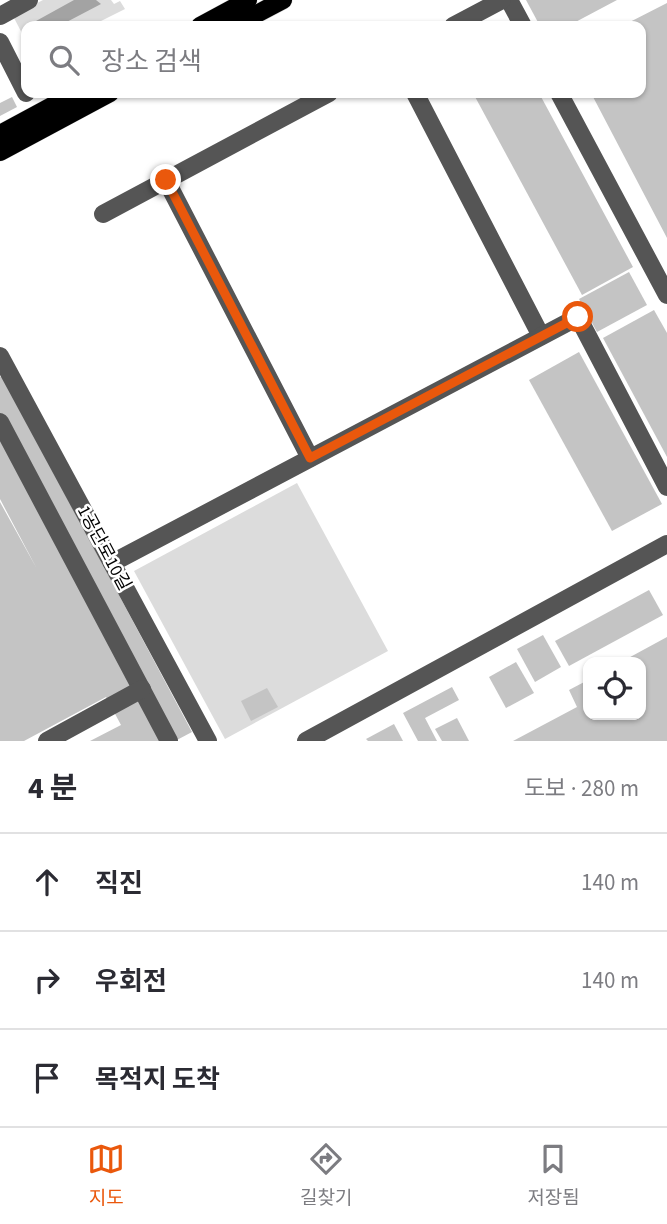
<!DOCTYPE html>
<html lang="ko">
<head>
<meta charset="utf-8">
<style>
	body { margin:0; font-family:"Source Sans 3","Noto Sans KR",sans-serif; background:#f2f2f3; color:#2b2b33 }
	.controls { position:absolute; right:21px; bottom:21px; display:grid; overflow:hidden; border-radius:14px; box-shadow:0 2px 5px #0004 }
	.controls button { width:63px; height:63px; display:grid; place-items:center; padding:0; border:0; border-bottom:2px solid #e1e1e2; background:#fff; color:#2b2b33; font:35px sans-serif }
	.stop { position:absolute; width:21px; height:21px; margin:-16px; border:5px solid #ea580c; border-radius:50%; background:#fff }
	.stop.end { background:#ea580c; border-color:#fff; box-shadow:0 2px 7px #0008 }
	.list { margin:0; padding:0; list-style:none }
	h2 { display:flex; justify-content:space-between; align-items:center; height:91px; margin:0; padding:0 28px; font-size:30px }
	h2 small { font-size:23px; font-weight:400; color:#7c7c81 }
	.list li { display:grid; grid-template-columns:46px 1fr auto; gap:21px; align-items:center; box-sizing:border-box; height:98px; padding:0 28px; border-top:2px solid #e1e1e2 }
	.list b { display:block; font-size:26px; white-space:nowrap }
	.list em { font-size:23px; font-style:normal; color:#7c7c81 }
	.icon { flex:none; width:38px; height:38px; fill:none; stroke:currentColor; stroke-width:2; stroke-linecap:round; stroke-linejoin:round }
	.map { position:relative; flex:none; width:667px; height:741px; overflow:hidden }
	.search { position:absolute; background:#fff; box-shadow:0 2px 5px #0004; left:21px; right:21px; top:21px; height:77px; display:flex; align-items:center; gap:18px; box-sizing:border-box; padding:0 24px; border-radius:14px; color:#7c7c81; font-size:26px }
	.sheet { height:385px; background:#fff }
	nav { display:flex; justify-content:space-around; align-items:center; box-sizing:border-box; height:98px; border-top:2px solid #e1e1e2; background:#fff; font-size:19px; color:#7c7c81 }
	nav a { display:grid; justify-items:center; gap:4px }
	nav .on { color:#ea580c }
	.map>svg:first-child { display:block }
	.green { fill:#dcdcdc }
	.water { fill:#a3a3a3 }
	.building { fill:#c4c4c4 }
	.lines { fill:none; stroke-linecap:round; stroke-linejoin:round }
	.major-casing { stroke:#dbdbdb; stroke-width:19 }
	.minor { stroke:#555; stroke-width:18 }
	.major { stroke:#000; stroke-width:18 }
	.route { stroke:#ea580c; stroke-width:9 }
	.labels { text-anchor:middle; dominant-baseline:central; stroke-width:5; stroke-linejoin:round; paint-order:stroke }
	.street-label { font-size:18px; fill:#000; stroke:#fff }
</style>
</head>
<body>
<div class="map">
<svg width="667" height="741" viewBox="0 0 667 741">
	<rect width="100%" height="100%" fill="#fff"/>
	<g class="green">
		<path d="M43,0h68l3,4 6,-3 5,8 -34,17h-65v15l-13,-25z"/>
		<path d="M297,483l91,168 -163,88 -91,-168z"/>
	</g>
	<path class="water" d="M74,0h22l5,4 -42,22h-16l-3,-5h-4z"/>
	<g class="building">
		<path d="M526,0h91l-49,26h-28z"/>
		<path d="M667,3v235l-76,-145h50v-67h-19z"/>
		<path d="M473,93h66l94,174 -51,28z"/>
		<path d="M12,97l5,10 -17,9v-13z"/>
		<path d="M629,272l18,33 -50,27 -18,-33z"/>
		<path d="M654,310l13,23v124l-64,-119z"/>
		<path d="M579,352l83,152 -50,27 -83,-151z"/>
		<path d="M2,376l190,356 -17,9h-85l31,-16 -15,-28 -82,44h-24v-239l37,67 -37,-70v-122z"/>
		<path d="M649,590l14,25 -94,51 -14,-25z"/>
		<path d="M543,635l18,32 -26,15 -18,-33z"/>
		<path d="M667,637v104h-154l64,-34 -8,-17 19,-10v35h53v-53h-20z"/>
		<path d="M516,662l18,31 -28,15 -17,-31z"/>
		<path d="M452,687l7,13 -34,18 12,23h-19l-15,-28z"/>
		<path d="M267,688l11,19 -27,14 -10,-20z"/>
		<path d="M457,718l12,23h-27l-7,-12z"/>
		<path d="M394,724l9,17h-35l-2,-2z"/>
	</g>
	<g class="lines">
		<g class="major-casing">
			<g id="major">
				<path d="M200,26l48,-26"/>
				<path d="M234,26l49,-26"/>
				<path d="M0,134l76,-41"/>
				<path d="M0,152l110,-59"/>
			</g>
		</g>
		<g class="minor">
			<path d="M509,0l14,26"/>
			<path d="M0,16l29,-16"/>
			<path d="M453,26l49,-26"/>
			<path d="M0,42l26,51"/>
			<path d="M415,93l126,243"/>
			<path d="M559,93l108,202"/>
			<path d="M166,180l144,278"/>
			<path d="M103,214l226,-121"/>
			<path d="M0,356l208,385"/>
			<path d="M0,422l169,319"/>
			<path d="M112,563l466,-246 89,170"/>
			<path d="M47,741l95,-52"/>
			<path d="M306,741l361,-197"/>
		</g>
		<use href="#major" class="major"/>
	</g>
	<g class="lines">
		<path class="route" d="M166,180l144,278 268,-141"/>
	</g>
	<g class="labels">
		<g class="street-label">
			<text transform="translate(104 548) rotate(62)">1공단로10길</text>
		</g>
	</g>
</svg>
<div class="controls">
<button><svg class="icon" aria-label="locate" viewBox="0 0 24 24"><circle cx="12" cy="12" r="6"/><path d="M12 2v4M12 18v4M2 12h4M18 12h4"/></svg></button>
</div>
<div class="stop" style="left:578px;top:317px"></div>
<div class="stop end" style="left:166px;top:180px"></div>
<div class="search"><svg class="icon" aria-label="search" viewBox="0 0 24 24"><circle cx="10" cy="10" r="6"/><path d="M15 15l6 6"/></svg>장소 검색</div>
</div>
<section class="sheet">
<h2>4 분<small>도보 · 280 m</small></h2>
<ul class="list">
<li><svg class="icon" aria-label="ahead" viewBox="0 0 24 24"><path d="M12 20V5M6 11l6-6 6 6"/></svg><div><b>직진</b></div><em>140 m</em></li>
<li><svg class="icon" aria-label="right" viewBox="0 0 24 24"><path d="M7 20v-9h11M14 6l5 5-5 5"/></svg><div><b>우회전</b></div><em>140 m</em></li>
<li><svg class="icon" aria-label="arrive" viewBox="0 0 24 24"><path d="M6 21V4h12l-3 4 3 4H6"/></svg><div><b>목적지 도착</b></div></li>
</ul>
</section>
<nav>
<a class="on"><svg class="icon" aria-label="map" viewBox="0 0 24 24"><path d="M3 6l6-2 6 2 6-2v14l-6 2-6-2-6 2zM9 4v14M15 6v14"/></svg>지도</a>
<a><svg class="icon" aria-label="directions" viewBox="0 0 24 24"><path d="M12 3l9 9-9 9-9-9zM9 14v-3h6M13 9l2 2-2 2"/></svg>길찾기</a>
<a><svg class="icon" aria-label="saved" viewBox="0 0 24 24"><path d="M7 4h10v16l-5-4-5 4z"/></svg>저장됨</a>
</nav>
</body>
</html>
